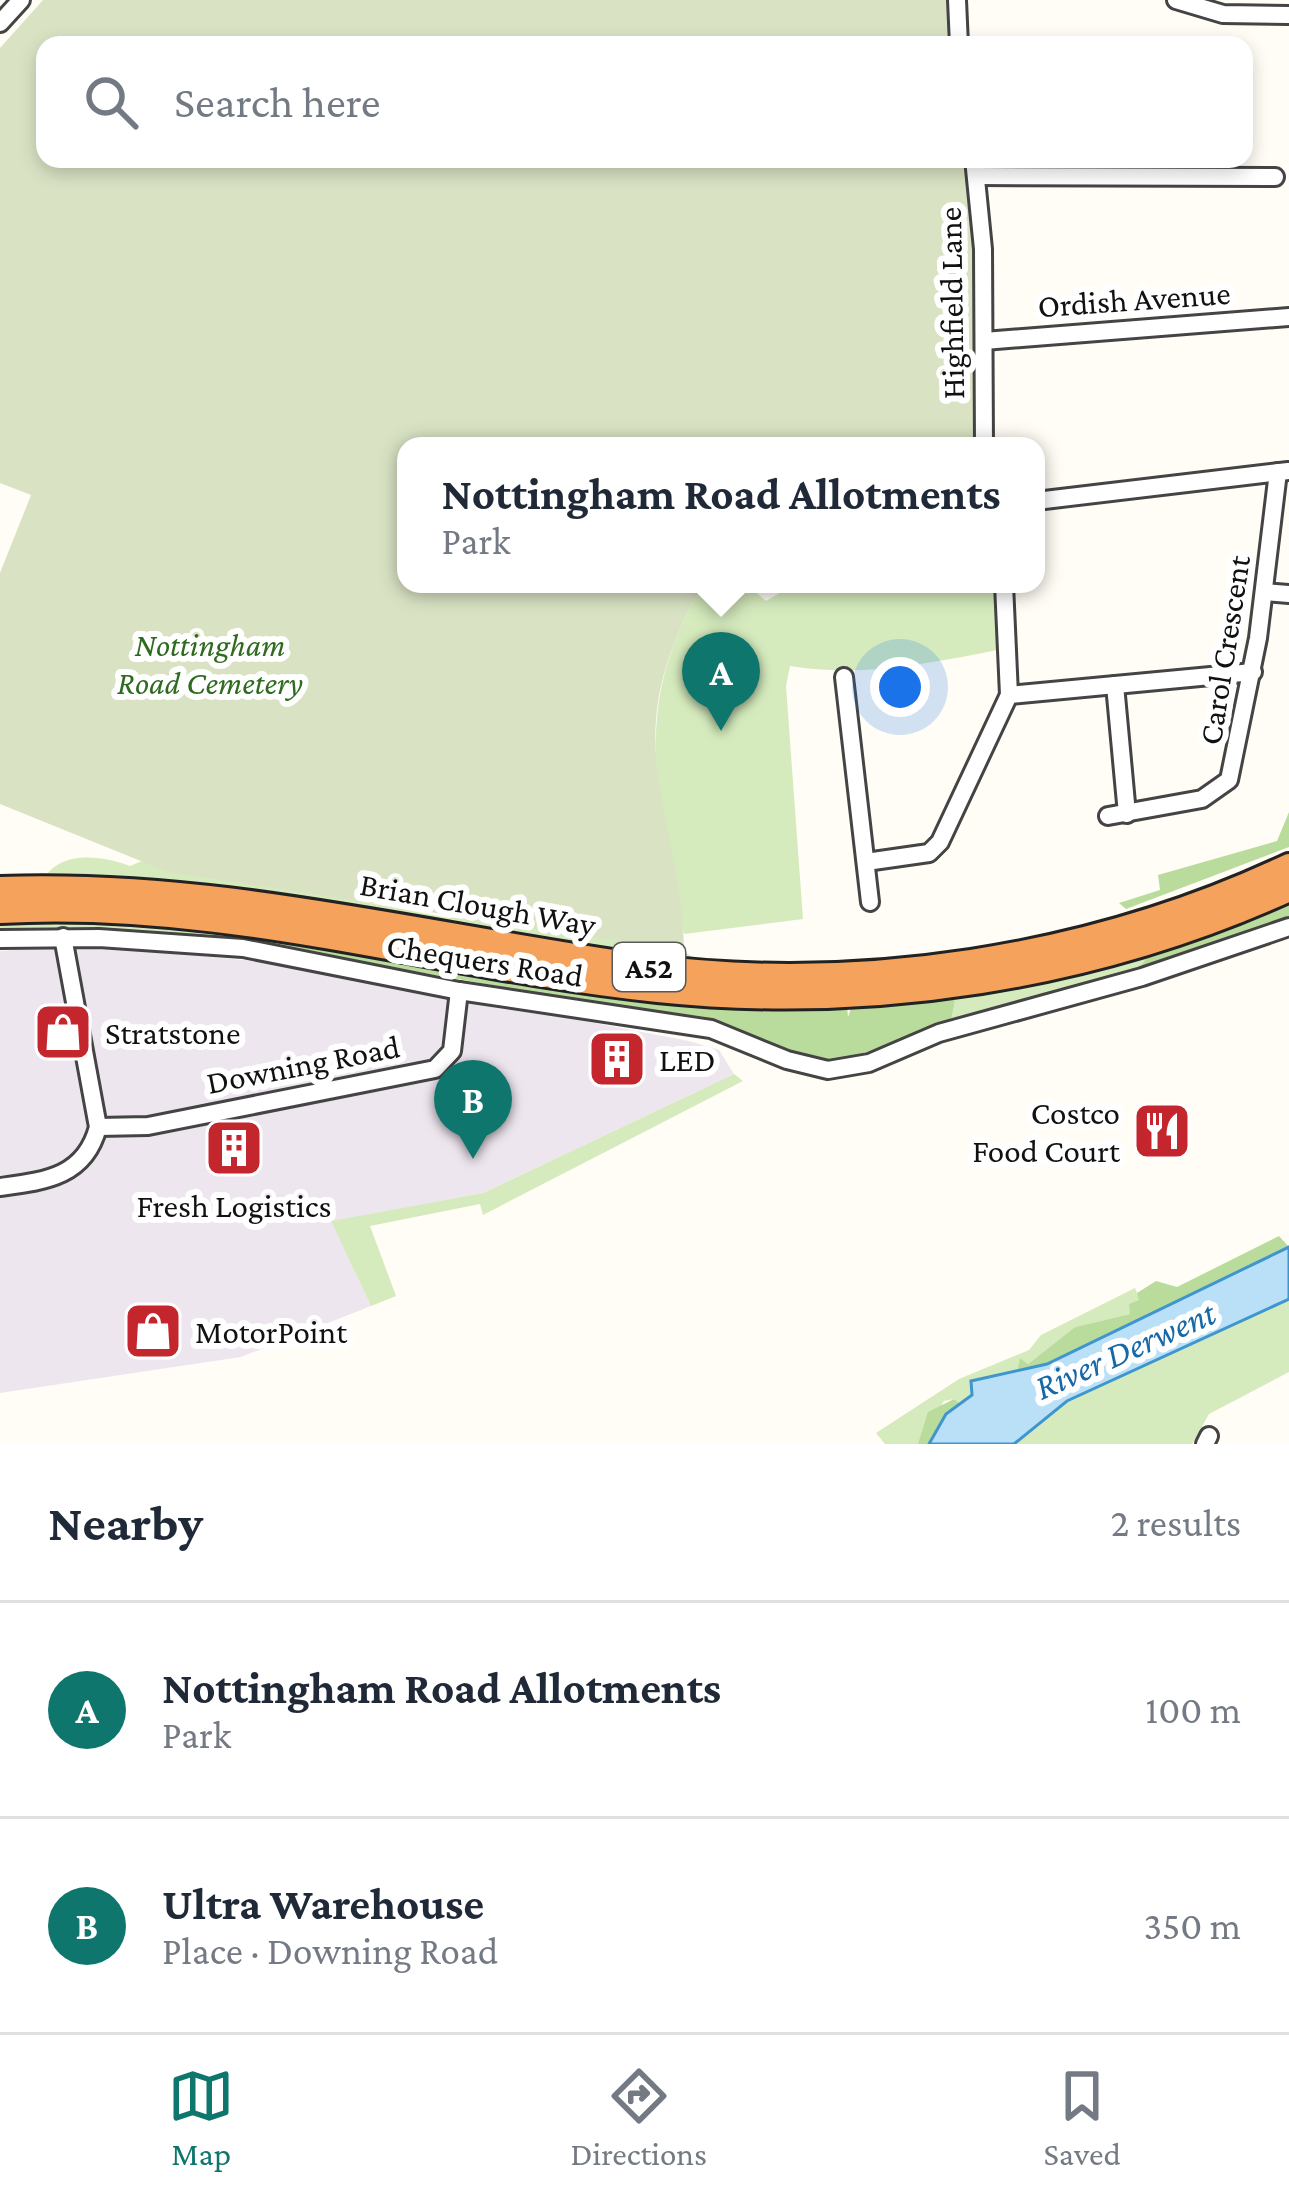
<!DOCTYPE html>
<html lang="en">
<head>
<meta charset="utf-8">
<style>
	body { margin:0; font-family:"Crimson Pro",serif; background:#f6f6f7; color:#1f2937 }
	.you { position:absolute; left:900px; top:687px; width:42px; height:42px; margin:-30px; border:9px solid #fff; border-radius:50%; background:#1a73e8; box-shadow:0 0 0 18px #1a73e833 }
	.badge { display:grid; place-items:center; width:78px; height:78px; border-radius:50%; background:#0f766e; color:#fff; font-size:39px; font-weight:700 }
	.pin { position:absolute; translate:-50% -99px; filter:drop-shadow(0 3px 6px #0008) }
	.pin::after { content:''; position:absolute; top:63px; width:42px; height:36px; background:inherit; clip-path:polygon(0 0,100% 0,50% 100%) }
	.popup { position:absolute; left:397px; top:437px; width:648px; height:156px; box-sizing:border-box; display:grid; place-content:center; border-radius:24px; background:#fff; filter:drop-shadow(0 3px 9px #0005); font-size:39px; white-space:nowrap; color:#747a83 }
	.popup b { font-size:45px; color:#1f2937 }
	.popup::after { content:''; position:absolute; left:50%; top:100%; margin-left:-24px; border:24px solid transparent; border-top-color:#fff }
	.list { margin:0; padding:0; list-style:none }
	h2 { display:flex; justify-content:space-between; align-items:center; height:156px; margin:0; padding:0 48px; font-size:51px }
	h2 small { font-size:39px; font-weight:400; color:#747a83 }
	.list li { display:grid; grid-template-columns:78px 1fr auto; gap:36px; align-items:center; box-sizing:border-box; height:216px; padding:0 48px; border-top:3px solid #e0e1e3 }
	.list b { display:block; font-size:45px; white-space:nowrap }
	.list p { margin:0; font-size:39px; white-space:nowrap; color:#747a83 }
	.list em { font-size:39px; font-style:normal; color:#747a83 }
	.icon { flex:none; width:66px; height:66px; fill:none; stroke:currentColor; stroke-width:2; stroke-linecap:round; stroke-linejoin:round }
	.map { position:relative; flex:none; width:1289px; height:1444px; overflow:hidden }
	.search { position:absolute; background:#fff; box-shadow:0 6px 18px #0003; left:36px; right:36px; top:36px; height:132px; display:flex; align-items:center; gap:30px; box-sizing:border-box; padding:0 42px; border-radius:24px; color:#747a83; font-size:45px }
	.sheet { height:588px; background:#fff }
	nav { display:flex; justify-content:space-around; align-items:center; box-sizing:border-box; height:168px; border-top:3px solid #e0e1e3; background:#fff; font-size:33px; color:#747a83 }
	nav a { display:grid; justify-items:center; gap:6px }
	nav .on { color:#0f766e }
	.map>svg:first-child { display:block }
	.industrial { fill:#eee6ef }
	.green { fill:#d5ebbd }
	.forest { fill:#b9dc9c }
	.cemetery { fill:#d9e3c4 }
	.water { fill:#b9e0f7; stroke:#3f96cf; stroke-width:3 }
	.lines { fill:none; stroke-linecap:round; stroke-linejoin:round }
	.minor-casing { stroke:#444; stroke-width:22 }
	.highway-casing { stroke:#222; stroke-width:30 }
	.minor { stroke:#fff; stroke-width:16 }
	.highway { stroke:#f5a25d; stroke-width:24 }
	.labels { text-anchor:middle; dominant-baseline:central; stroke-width:12; stroke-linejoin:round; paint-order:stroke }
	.shield { fill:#fff; stroke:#585858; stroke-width:3 }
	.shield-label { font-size:30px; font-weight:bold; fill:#111 }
	.street-label { font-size:33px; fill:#111; stroke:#fff }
	.park-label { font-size:33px; font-style:italic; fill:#2f6b1f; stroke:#fff }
	.poi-label { font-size:33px; fill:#111; stroke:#fff; text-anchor:start }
	.water-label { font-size:36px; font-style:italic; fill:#1768a6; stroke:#fff }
</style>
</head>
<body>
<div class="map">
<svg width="1289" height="1444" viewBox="0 0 1289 1444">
	<rect width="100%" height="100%" fill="#fffdf5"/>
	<path class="industrial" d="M45,948l92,2 157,15 395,76 30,9 15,24 -251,119 -151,28 39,85 -130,51 -241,36v-442z"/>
	<g class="green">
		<path d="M710,584h36l20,17 29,-17h202l5,65c-70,14 -141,29 -212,17l-4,20 17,233 -119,15c-18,-107 -51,-201 -4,-304 8,-18 13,-35 30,-46z"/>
		<path d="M161,853l108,31 180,34 115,-15 17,42 -1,-17 104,23 17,13 -39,-3 -394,-68 -223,-16c18,-27 59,-21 85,-11z"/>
		<path d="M96,919l168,16 2,10 -266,-13v-11z"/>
		<path d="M1154,948l-15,20 -188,53 4,-19 -9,-6z"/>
		<path d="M734,1074l9,7 -260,134 -3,-11 -110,22 26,70 -25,10 -40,-85 152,-28z"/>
		<path d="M1135,1288l5,12 -10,14 -55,13 -47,37 -7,-5 -4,14 -45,8v14l-10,10 -8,-6 -10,2 -26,43h-33l-9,-11 83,-54 70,-29 12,-15z"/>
		<path d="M1289,1299v73l-80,42 -17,30h-178l53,-43z"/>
	</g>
	<g class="forest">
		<path d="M1289,812v35l-163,62 -7,-6 41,-13 -2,-15 119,-34z"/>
		<path d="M1289,900v16l-150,52 15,-20z"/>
		<path d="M264,935l583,70 1,12 4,-12 94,-9 9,5 -4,20 -115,42 -53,-10 -76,-30 -441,-78z"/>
		<path d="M1279,1236l10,11 -242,117 -30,9 3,-15 8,6 47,-37 55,-13 -1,-10 10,-4 -2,-7 19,-12 21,6z"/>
		<path d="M954,1399l8,6 -21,16 -12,23h-11l10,-32z"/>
	</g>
	<path class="cemetery" d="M43,0h907l3,45h-908v114h922l6,41 4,246h-571v138h304c-17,11 -22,28 -30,46 -57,126 3,198 4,321l-516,-79 -168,-68v-231l31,-78 -31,-12v-435z"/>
	<path class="water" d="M1289,1247v52l-222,102 -53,43h-85l17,-30 26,-19 -1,-14 76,-17z"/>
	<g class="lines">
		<g class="minor-casing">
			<g id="minor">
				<path d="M957,0l2,45"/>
				<path d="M1176,0l47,14 66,1"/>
				<path d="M0,23l21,-23"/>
				<path d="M974,159l9,90 1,197"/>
				<path d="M978,176l297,1"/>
				<path d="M984,341l305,-24"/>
				<path d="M1036,501l252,-30"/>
				<path d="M1265,592l24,2"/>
				<path d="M844,677l26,225"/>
				<path d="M1115,685l12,129"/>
				<path d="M1009,695l244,-23"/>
				<path d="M1108,816l94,-17 27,-19 29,-142 20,-166"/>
				<path d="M866,862l63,-9 11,-11 69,-147 -5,-111"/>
				<path d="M0,939l99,-1 144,10 216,43 252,38 76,31 41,10 41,-7 70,-30 203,-56 147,-50"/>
				<path d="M98,1127l50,-1 287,-57 17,-18 7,-60"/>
				<path d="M0,1187c45,-6 85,-10 98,-60l-35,-190"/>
				<path d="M1205,1444l4,-8"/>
			</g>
		</g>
		<g class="highway-casing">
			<g id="highway">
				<path d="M0,889c219,-8 426,47 640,77 217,29 452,-7 649,-100"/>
				<path d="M0,911c225,-13 437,56 658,79 213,22 436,-12 631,-101"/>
			</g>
		</g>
		<use href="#minor" class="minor"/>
		<use href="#highway" class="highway"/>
	</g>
	<defs>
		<g id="shop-square" transform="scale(3)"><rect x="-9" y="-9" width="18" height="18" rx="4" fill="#c4262e" stroke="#fff"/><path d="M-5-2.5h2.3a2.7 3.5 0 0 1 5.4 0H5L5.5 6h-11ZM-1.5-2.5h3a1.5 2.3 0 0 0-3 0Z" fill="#fff"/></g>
		<g id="building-square" transform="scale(3)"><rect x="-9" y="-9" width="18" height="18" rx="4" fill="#c4262e" stroke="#fff"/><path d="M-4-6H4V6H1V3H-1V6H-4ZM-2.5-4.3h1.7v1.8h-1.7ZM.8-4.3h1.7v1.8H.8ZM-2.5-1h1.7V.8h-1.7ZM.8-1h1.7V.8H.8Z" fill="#fff"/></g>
		<g id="restaurant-square" transform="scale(3)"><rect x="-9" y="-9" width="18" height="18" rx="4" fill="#c4262e" stroke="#fff"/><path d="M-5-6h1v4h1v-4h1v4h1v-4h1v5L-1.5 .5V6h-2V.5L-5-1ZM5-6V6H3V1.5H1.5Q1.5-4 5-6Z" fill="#fff"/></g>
	</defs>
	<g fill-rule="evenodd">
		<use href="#shop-square" x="63" y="1032"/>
		<use href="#building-square" x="617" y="1059"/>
		<use href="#restaurant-square" x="1162" y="1131"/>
		<use href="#building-square" x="234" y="1148"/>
		<use href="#shop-square" x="153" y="1331"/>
	</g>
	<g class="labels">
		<rect class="shield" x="613" y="943" width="72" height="48" rx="9"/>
		<g class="shield-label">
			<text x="649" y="967">A52</text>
		</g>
		<g class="street-label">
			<text transform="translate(1134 299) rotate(-4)">Ordish Avenue</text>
			<text transform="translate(951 303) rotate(-91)">Highfield Lane</text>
			<text transform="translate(1224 650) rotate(-81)">Carol Crescent</text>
			<text transform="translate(478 904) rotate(10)">Brian Clough Way</text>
			<text transform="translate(485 960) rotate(9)">Chequers Road</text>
			<text transform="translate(303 1064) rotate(-11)">Downing Road</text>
		</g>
		<g class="park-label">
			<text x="210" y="644">Nottingham<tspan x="210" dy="38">Road Cemetery</tspan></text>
		</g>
		<g class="poi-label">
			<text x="105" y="1032">Stratstone</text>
			<text x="659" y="1059">LED</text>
			<text x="1120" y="1112" text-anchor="end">Costco<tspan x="1120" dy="38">Food Court</tspan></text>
			<text x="234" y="1205" text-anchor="middle">Fresh Logistics</text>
			<text x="195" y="1331">MotorPoint</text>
		</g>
		<g class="water-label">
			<text transform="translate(1125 1350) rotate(-24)">River Derwent</text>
		</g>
	</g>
</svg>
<div class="you"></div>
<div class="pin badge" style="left:721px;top:731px">A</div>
<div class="popup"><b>Nottingham Road Allotments</b>Park</div>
<div class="pin badge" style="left:473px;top:1159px">B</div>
<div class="search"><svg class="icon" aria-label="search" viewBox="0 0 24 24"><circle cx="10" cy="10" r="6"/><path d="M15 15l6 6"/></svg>Search here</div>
</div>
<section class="sheet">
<h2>Nearby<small>2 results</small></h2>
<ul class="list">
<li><span class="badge">A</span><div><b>Nottingham Road Allotments</b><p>Park</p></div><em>100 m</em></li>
<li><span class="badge">B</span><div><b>Ultra Warehouse</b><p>Place · Downing Road</p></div><em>350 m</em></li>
</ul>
</section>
<nav>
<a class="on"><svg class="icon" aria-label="map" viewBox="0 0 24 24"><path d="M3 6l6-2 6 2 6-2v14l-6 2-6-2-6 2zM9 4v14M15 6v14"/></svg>Map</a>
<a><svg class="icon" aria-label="directions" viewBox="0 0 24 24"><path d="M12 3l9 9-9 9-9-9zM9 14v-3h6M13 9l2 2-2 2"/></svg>Directions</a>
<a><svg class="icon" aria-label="saved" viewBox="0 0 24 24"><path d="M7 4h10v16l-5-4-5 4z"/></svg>Saved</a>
</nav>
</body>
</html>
